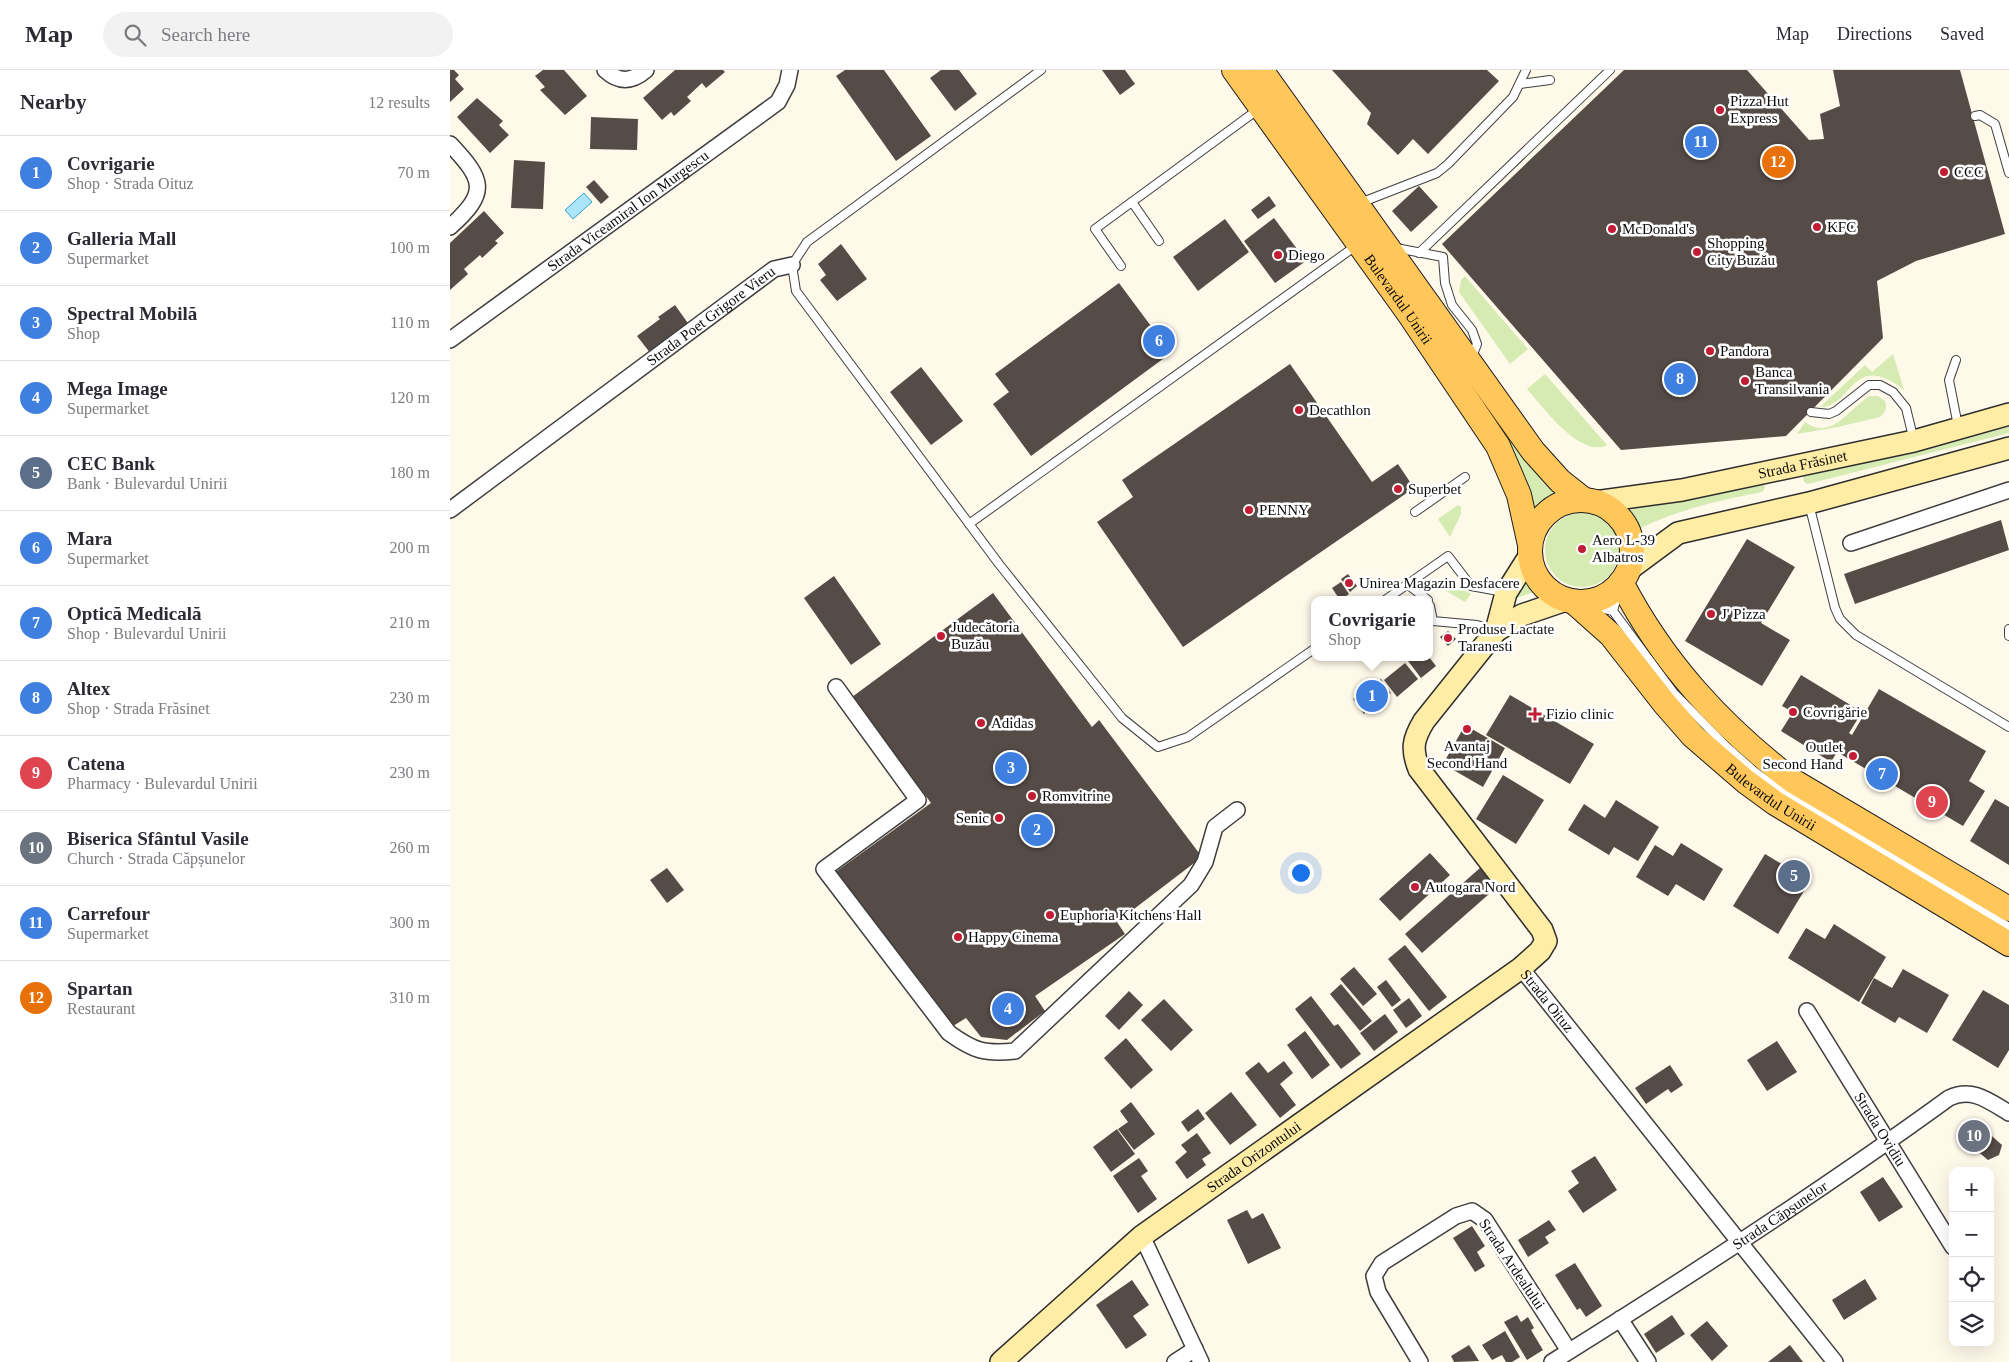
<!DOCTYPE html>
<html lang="en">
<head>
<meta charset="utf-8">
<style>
	body { margin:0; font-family:"Times New Roman",serif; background:#f2f2f3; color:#2b2b33 }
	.controls { position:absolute; right:15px; bottom:15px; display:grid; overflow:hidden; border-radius:10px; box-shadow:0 5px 20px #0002 }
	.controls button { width:45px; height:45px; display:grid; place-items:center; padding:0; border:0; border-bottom:1px solid #e1e1e2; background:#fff; color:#2b2b33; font:25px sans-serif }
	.you { position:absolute; left:850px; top:802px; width:18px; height:18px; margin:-12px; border:4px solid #fff; border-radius:50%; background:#1a73e8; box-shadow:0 0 0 8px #1a73e833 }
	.badge { display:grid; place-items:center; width:32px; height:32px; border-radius:50%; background:#c31c35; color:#fff; font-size:16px; font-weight:700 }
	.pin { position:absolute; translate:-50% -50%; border:2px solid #fff; box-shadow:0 1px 5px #0006 }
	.popup { position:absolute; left:861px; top:526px; width:122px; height:65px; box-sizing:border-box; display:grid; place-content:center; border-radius:10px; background:#fff; filter:drop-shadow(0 1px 4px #0005); font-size:16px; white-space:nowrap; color:#7c7c81 }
	.popup b { font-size:19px; color:#2b2b33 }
	.popup::after { content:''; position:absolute; left:50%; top:100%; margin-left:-10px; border:10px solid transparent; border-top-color:#fff }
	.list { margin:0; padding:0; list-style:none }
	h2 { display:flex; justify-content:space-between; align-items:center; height:65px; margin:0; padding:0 20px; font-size:21px }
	h2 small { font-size:16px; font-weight:400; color:#7c7c81 }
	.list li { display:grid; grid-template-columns:32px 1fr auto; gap:15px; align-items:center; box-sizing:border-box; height:75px; padding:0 20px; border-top:1px solid #e1e1e2 }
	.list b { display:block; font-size:19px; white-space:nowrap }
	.list p { margin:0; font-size:16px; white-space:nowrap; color:#7c7c81 }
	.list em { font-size:16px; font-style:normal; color:#7c7c81 }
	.icon { flex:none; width:28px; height:28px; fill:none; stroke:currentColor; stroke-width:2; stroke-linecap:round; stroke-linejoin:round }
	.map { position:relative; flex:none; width:1559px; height:1292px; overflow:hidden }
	header { display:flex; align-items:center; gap:30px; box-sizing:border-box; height:70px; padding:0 25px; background:#fff; border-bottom:1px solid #e1e1e2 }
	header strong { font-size:24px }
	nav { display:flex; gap:28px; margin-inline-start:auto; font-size:18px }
	.search { width:350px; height:45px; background:#f2f2f3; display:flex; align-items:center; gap:12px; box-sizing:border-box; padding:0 18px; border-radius:28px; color:#7c7c81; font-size:19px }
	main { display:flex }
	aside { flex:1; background:#fff }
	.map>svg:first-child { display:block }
	.green { fill:#d5ebb2 }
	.water { fill:#ace4fa; stroke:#2ea3d5 }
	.building { fill:#554b47 }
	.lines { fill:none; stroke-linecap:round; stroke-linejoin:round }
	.lane-casing { stroke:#3f3f3f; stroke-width:10 }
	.street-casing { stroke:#3f3f3f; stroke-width:18 }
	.secondary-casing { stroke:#2e2e2e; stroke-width:24 }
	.primary-casing { stroke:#1d1d1d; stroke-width:26 }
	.lane { stroke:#fff; stroke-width:8 }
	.street { stroke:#fff; stroke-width:15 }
	.secondary { stroke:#ffeca5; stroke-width:21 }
	.primary { stroke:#ffc75a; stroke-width:24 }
	.poi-dot { fill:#c31c35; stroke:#fff; stroke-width:2 }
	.labels { text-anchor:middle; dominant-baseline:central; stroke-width:5; stroke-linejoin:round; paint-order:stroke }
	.poi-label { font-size:15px; fill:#0c0c0c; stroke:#fff; text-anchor:start }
	.street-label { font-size:15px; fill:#0c0c0c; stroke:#fff }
</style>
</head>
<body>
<header>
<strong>Map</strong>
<div class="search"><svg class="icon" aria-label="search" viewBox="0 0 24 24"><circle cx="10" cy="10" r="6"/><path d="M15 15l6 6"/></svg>Search here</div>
<nav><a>Map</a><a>Directions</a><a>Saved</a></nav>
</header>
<main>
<aside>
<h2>Nearby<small>12 results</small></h2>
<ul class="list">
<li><span class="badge" style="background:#3f7fe0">1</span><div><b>Covrigarie</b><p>Shop · Strada Oituz</p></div><em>70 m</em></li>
<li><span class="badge" style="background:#3f7fe0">2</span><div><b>Galleria Mall</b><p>Supermarket</p></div><em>100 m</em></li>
<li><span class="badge" style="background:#3f7fe0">3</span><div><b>Spectral Mobilă</b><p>Shop</p></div><em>110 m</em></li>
<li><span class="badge" style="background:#3f7fe0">4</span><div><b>Mega Image</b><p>Supermarket</p></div><em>120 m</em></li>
<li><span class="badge" style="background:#5c6f8a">5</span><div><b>CEC Bank</b><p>Bank · Bulevardul Unirii</p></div><em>180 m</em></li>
<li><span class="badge" style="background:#3f7fe0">6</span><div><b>Mara</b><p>Supermarket</p></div><em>200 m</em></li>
<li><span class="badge" style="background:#3f7fe0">7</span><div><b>Optică Medicală</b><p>Shop · Bulevardul Unirii</p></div><em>210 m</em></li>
<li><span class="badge" style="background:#3f7fe0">8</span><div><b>Altex</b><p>Shop · Strada Frăsinet</p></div><em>230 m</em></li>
<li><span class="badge" style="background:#e0444e">9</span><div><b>Catena</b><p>Pharmacy · Bulevardul Unirii</p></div><em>230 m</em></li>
<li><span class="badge" style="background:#6b7280">10</span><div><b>Biserica Sfântul Vasile</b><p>Church · Strada Căpșunelor</p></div><em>260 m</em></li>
<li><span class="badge" style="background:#3f7fe0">11</span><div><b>Carrefour</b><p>Supermarket</p></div><em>300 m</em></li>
<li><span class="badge" style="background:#e8710a">12</span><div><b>Spartan</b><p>Restaurant</p></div><em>310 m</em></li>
</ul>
</aside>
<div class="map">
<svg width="1559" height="1292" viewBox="0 0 1559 1292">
	<rect width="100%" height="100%" fill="#fff9ea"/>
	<g class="green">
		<path d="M1015,206l63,73 -18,15 -51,-72 2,-12z"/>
		<path d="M993,271l115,152 -11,4 -14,14z"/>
		<path d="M1443,284l11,36c-52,-41 -52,18 -84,17l45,-42 7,7z"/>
		<path d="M1095,304l62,71h1c-28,14 -65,-38 -81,-56z"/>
		<path d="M1420,326h8l7,5c2,6 1,11 -5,16l-42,10 -41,7 8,-12c27,20 45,-15 65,-26z"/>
		<path d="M1559,351v12l-201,51 -4,-2 -1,-6 3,-3z"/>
		<path d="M1314,412l1,6 -3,4c-45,9 -83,17 -125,38l-3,-13 -7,-10z"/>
		<path d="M1008,435l3,2v7l-11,23 -12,-18z"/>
		<circle cx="1132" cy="480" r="37"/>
		<path d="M1073,505l6,2 8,11v3l-23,8z"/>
		<path d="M996,509l25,15 -6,8 -22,-13 -1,-7z"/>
	</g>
	<path class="water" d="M134,123l8,9 -19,17 -8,-9z"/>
	<g class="building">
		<path d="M0,0h4l5,5 -4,4 9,10 -14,13z"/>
		<path d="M93,0h21l23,26 -22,19 -25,-25 5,-3 -10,-11z"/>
		<path d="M225,0h48l2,2 -19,16 -4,-5 -15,14 4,4 -17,15 -3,-4 -9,8 -19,-22z"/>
		<path d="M395,0h39l47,66 -35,25 -60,-85z"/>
		<path d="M491,0h18l18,24 -22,17 -25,-33z"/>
		<path d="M652,0h23l10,14 -15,11z"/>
		<path d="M882,0h155l12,11 -71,73 -15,-15 -15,16 -31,-31 4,-11z"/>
		<path d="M1174,0h123l62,70 15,-1 -4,-25 20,-8 -7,-36h127l45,164 -89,27 -39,20 6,57 -97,98 -165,14 -179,-206z"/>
		<path d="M27,28l26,23 -4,4 10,10 -19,18 -33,-36z"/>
		<path d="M141,47l47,2 -1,31 -47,-1z"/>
		<path d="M64,90l31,2 -2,47 -32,-1z"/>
		<path d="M144,110l15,17 -8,7 -15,-17z"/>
		<path d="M969,116l19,21 -27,25 -19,-21z"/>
		<path d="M819,126l7,10 -18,13 -7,-9z"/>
		<path d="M34,141l20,22 -9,8 3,2 -16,15 -2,-3 -16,14 4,5 -18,16v-47z"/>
		<path d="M824,148l32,43 -31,22 -31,-42z"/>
		<path d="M775,149l24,33 -51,39 -25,-34z"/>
		<path d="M391,174l26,35 -30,22 -17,-21 6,-5 -8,-11z"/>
		<path d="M669,213l52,70 -140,103 -38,-52 16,-12 -14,-18z"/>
		<path d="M225,235l15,21 -39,28 -14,-18 23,-17 -2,-2z"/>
		<path d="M840,294l82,118 26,-18 16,24 -231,159 -86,-125 36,-25 -11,-17z"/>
		<path d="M471,297l42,54 -32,24 -41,-53z"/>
		<path d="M1551,450l8,30 -154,54 -11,-30z"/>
		<path d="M1297,469l48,28 -34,56 29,17 -28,46 -77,-45z"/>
		<path d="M898,504l9,12 -7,6 -9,-13z"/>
		<path d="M384,506l47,68 -30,21 -47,-67z"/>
		<path d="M891,512l8,12 -9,6 -8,-12z"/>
		<path d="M543,523l99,134 7,-7 103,137 -85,65 8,12 -90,62 10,15 -38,29 -26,-3 -15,-19 -13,8 -119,-153 97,-70 -79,-106z"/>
		<path d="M998,561l8,8 -8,7 -8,-9z"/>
		<path d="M955,587h24l7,9 -15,12z"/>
		<path d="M955,593l13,16 -21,18 -13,-17z"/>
		<path d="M1351,605l61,37 -13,21 3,2 27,-46 107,62 -17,30 16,10 -22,35 -126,-74 -6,10 -50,-31 12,-19 -11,-6z"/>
		<path d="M931,609l10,14 -27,21 -11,-15z"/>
		<path d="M1060,625l84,49 -24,40 -84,-49z"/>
		<path d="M1015,655l40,23 -22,39 -40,-23z"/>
		<path d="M1053,705l41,25 -28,44 -40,-25z"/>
		<path d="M1545,729l14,8v58l-39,-24z"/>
		<path d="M1166,730l43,27 -21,34 -24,-14 -5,8 -41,-25 16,-26 21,14z"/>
		<path d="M1231,773l42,26 -19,32 -28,-17 -8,12 -32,-19 19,-32 18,11z"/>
		<path d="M980,783l20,22 -50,46 -21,-22z"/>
		<path d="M1315,784l45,27 -32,53 -45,-28z"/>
		<path d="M217,798l17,22 -17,13 -17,-23z"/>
		<path d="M1030,798l17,19 -75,66 -17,-19z"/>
		<path d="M1384,854l52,33 -27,45 -71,-44 18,-30 19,11z"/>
		<path d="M955,875l42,52 -18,14 -41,-52z"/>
		<path d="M904,897l23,27 -14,12 -23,-27z"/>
		<path d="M1453,899l46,26 -22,38 -28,-16 -4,6 -34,-20 13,-25 18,10z"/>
		<path d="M936,910l15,20 -9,7 -15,-20z"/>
		<path d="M891,914l31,37 -12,10 -30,-37z"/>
		<path d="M1533,920l26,15v45l-11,18 -46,-28z"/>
		<path d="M679,921l14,14 -24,25 -14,-14z"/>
		<path d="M861,926l23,30 4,-2 23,30 -20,15 -46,-60z"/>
		<path d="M959,928l13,18 -16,12 -13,-18z"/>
		<path d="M714,929l29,31 -22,21 -30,-31z"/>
		<path d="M935,944l13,18 -24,19 -14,-18z"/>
		<path d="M855,961l25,34 -18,14 -25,-34z"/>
		<path d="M676,968l27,32 -22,19 -27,-31z"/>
		<path d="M1327,971l20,31 -30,19 -20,-31z"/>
		<path d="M834,991l9,12 -13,11 16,21 -16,13 -35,-45 14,-11 9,11z"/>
		<path d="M1220,995l13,20 -12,8 -3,-4 -22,15 -11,-16z"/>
		<path d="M781,1022l26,33 -27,20 -25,-32z"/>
		<path d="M681,1032l24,32 -21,16 -16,-21 10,-7 -8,-11z"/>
		<path d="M748,1039l7,10 -17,13 -7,-10z"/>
		<path d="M1522,1053l3,2 2,-2 25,22 -3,10 -11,5 -25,-21 2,-2 -3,-3z"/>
		<path d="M667,1059l18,25 -24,18 -18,-25z"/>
		<path d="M747,1063l14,20 -9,6 4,6 -19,14 -12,-17 12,-10 -6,-7z"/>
		<path d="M1145,1086l22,34 -34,23 -15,-22 11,-8 -8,-12z"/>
		<path d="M689,1088l9,13 -7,5 16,23 -19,14 -25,-37z"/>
		<path d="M1433,1107l20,30 -24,15 -19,-30z"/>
		<path d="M797,1140l5,9 11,-6 18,35 -33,16 -21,-44z"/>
		<path d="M1099,1150l7,10 -11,7 4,6 -21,14 -10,-17z"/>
		<path d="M1022,1156l13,20 -8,6 8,14 -10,6 -22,-34z"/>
		<path d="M1125,1193l27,43 -16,11 -6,-9 -3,2 -22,-35z"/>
		<path d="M1415,1209l12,20 -33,21 -12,-20z"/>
		<path d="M682,1210l17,25 -16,11 14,19 -21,14 -30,-44z"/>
		<path d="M1067,1245l4,7 7,-5 6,11 -3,2 12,20 -16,10 -23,-38z"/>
		<path d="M1222,1245l13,19 -29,19 -12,-19z"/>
		<path d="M1257,1251l21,25 -16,15 -22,-26z"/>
		<path d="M1055,1261l15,26 -8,5h-6l-4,-7 -10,5 -10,-15z"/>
		<path d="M1019,1275l10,16 -25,1 -3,-6z"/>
		<path d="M1340,1275l13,17h-35z"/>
	</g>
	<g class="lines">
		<g class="lane-casing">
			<g id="lane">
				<path d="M591,0l-234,172 -15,23 4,26 203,273 123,154 36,29 30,-10 126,-88"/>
				<path d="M1070,14l30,-4"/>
				<path d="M1525,46l5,-1 15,9 14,49"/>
				<path d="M682,132l27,39"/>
				<path d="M910,133l77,-30 11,-9 65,-67 13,-27"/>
				<path d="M946,178l47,9 2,26 7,22 20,25 5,14 -5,13"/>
				<path d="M969,183l191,-183"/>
				<path d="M671,196l-26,-37 165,-121"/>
				<path d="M1506,290l-7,20 9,46"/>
				<path d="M1361,342l18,2 7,-3 33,-26h11l13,7 13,16 8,33"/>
				<path d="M1359,434l26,104 5,11 16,16 153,92"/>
				<path d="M965,442l50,-35"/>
				<path d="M519,454l388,-279"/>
				<path d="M957,514l21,16"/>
				<path d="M1169,519l-6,22 60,81 54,55 27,24 30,22 225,134"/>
				<path d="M935,530l63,-44 23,30 33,6"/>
				<path d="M1138,535l25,6"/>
				<path d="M980,536l3,15 44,4 18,5"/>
				<path d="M1559,559v7"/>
			</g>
		</g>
		<g class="street-casing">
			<g id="street">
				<path d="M155,0c14,13 27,12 41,0"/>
				<path d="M0,74c34,36 39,48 0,83"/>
				<path id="s1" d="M0,270l328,-238 9,-17 3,-15"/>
				<path id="s2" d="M0,440l324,-241 18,-4"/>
				<path d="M1401,473l158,-53"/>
				<path d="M386,617l82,113 -94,69 125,164c25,18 35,21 66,18l176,-166 14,-23 10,-35 22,-17"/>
				<path id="s3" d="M1071,898l314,394"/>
				<path id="s4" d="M1357,941l146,236"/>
				<path d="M692,1166l59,126"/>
				<path d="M1170,1249l28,43"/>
				<path d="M725,1292l20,-13"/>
				<path d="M970,1292l-42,-70 -4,-16 8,-13 74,-47 16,-5 13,9 84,131"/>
				<path id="s5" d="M1102,1292c135,-84 269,-171 397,-264 23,-11 40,3 60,15"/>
			</g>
		</g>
		<g class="secondary-casing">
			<g id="secondary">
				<path id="s6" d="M1145,432l87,-12 232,-49 95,-27"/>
				<path d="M1178,500l50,-37 131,-30 200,-55"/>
				<path d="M1046,561l26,-16 44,-15"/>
				<path id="s7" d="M551,1292l141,-126 379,-268 19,-17 6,-10 -4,-11 -123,-161c-8,-20 -6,-30 5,-48l72,-90 10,-38 24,-38"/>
			</g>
		</g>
		<g class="primary-casing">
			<g id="primary">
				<path id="s8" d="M784,0l176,245 88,131 21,49 11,50"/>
				<path d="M811,0l272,381 27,30 24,19"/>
				<circle cx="1131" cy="481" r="51"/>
				<path d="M1171,512c42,81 100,144 172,199l216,128"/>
				<path id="s9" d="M1124,532l37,33 54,69 28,32 52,45 30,22 234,141"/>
			</g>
		</g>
		<use href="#lane" class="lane"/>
		<use href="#street" class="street"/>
		<use href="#secondary" class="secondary"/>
		<use href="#primary" class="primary"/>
	</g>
	<g class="poi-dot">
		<circle cx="1270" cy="40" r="5"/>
		<circle cx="1494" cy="102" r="5"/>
		<circle cx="1367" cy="157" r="5"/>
		<circle cx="1162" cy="159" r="5"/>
		<circle cx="1247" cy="182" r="5"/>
		<circle cx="828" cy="185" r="5"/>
		<circle cx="1260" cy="281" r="5"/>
		<circle cx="1295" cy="311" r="5"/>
		<circle cx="849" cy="340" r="5"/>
		<circle cx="948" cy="419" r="5"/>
		<circle cx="799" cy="440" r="5"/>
		<circle cx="1132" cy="479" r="5"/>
		<circle cx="899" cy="513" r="5"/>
		<circle cx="1261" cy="544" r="5"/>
		<circle cx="491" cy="566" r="5"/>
		<circle cx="998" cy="568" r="5"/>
		<circle cx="1343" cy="642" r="5"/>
		<path d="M1082.5 636.5h5v5h5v5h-5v5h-5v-5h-5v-5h5z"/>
		<circle cx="531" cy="653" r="5"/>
		<circle cx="1017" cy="659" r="5"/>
		<circle cx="1403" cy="686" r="5"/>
		<circle cx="582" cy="726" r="5"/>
		<circle cx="549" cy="748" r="5"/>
		<circle cx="965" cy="817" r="5"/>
		<circle cx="600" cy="845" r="5"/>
		<circle cx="508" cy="867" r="5"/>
	</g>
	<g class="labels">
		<g class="poi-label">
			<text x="1280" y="31">Pizza Hut<tspan x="1280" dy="17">Express</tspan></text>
			<text x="1504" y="102">CCC</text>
			<text x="1377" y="157">KFC</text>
			<text x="1172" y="159">McDonald's</text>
			<text x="1257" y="173">Shopping<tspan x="1257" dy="17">City Buzău</tspan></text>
			<text x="838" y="185">Diego</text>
			<text x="1270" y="281">Pandora</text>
			<text x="1305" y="302">Banca<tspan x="1305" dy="17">Transilvania</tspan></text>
			<text x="859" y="340">Decathlon</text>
			<text x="958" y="419">Superbet</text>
			<text x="809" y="440">PENNY</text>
			<text x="1142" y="470">Aero L-39<tspan x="1142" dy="17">Albatros</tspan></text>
			<text x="909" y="513">Unirea Magazin Desfacere</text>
			<text x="1271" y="544">J' Pizza</text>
			<text x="501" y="557">Judecătoria<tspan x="501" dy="17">Buzău</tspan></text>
			<text x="1008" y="559">Produse Lactate<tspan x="1008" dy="17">Taranesti</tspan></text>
			<text x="1353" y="642">Covrigărie</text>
			<text x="1096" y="644">Fizio clinic</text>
			<text x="541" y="653">Adidas</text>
			<text x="1017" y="676" text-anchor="middle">Avantaj<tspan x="1017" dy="17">Second Hand</tspan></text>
			<text x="1393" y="677" text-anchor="end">Outlet<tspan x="1393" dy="17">Second Hand</tspan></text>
			<text x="592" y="726">Romvitrine</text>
			<text x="539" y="748" text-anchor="end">Senic</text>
			<text x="975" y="817">Autogara Nord</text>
			<text x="610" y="845">Euphoria Kitchens Hall</text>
			<text x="518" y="867">Happy Cinema</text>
		</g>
		<g class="street-label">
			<text stroke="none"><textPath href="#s1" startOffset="220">Strada Viceamiral Ion Murgescu</textPath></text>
			<text stroke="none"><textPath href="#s8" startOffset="282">Bulevardul Unirii</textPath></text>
			<text stroke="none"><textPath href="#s2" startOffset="325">Strada Poet Grigore Vieru</textPath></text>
			<text stroke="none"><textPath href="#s6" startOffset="211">Strada Frăsinet</textPath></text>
			<text stroke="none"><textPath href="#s9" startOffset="279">Bulevardul Unirii</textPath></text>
			<text stroke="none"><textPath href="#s3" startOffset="42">Strada Oituz</textPath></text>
			<text stroke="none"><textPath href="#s4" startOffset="139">Strada Ovidiu</textPath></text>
			<text stroke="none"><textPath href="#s7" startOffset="326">Strada Orizontului</textPath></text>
			<text stroke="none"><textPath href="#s5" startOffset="271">Strada Căpșunelor</textPath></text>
			<text transform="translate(1062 1194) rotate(56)">Strada Ardealului</text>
		</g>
	</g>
</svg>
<div class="controls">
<button>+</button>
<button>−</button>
<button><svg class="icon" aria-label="locate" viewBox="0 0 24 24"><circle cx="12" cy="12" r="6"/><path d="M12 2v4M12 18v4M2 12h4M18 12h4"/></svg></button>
<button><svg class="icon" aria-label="layers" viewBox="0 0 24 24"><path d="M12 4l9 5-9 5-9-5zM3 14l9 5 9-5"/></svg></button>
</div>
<div class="you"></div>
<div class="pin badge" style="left:922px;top:626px;background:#3f7fe0">1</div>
<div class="popup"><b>Covrigarie</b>Shop</div>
<div class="pin badge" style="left:587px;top:760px;background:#3f7fe0">2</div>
<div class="pin badge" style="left:561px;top:698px;background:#3f7fe0">3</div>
<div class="pin badge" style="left:558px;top:939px;background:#3f7fe0">4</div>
<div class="pin badge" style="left:1344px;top:806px;background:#5c6f8a">5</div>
<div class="pin badge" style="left:709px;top:271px;background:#3f7fe0">6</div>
<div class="pin badge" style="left:1432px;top:704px;background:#3f7fe0">7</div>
<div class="pin badge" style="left:1230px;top:309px;background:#3f7fe0">8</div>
<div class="pin badge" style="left:1482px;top:732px;background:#e0444e">9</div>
<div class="pin badge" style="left:1524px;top:1066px;background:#6b7280">10</div>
<div class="pin badge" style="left:1251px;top:72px;background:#3f7fe0">11</div>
<div class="pin badge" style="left:1328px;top:92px;background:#e8710a">12</div>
</div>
</main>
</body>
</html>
